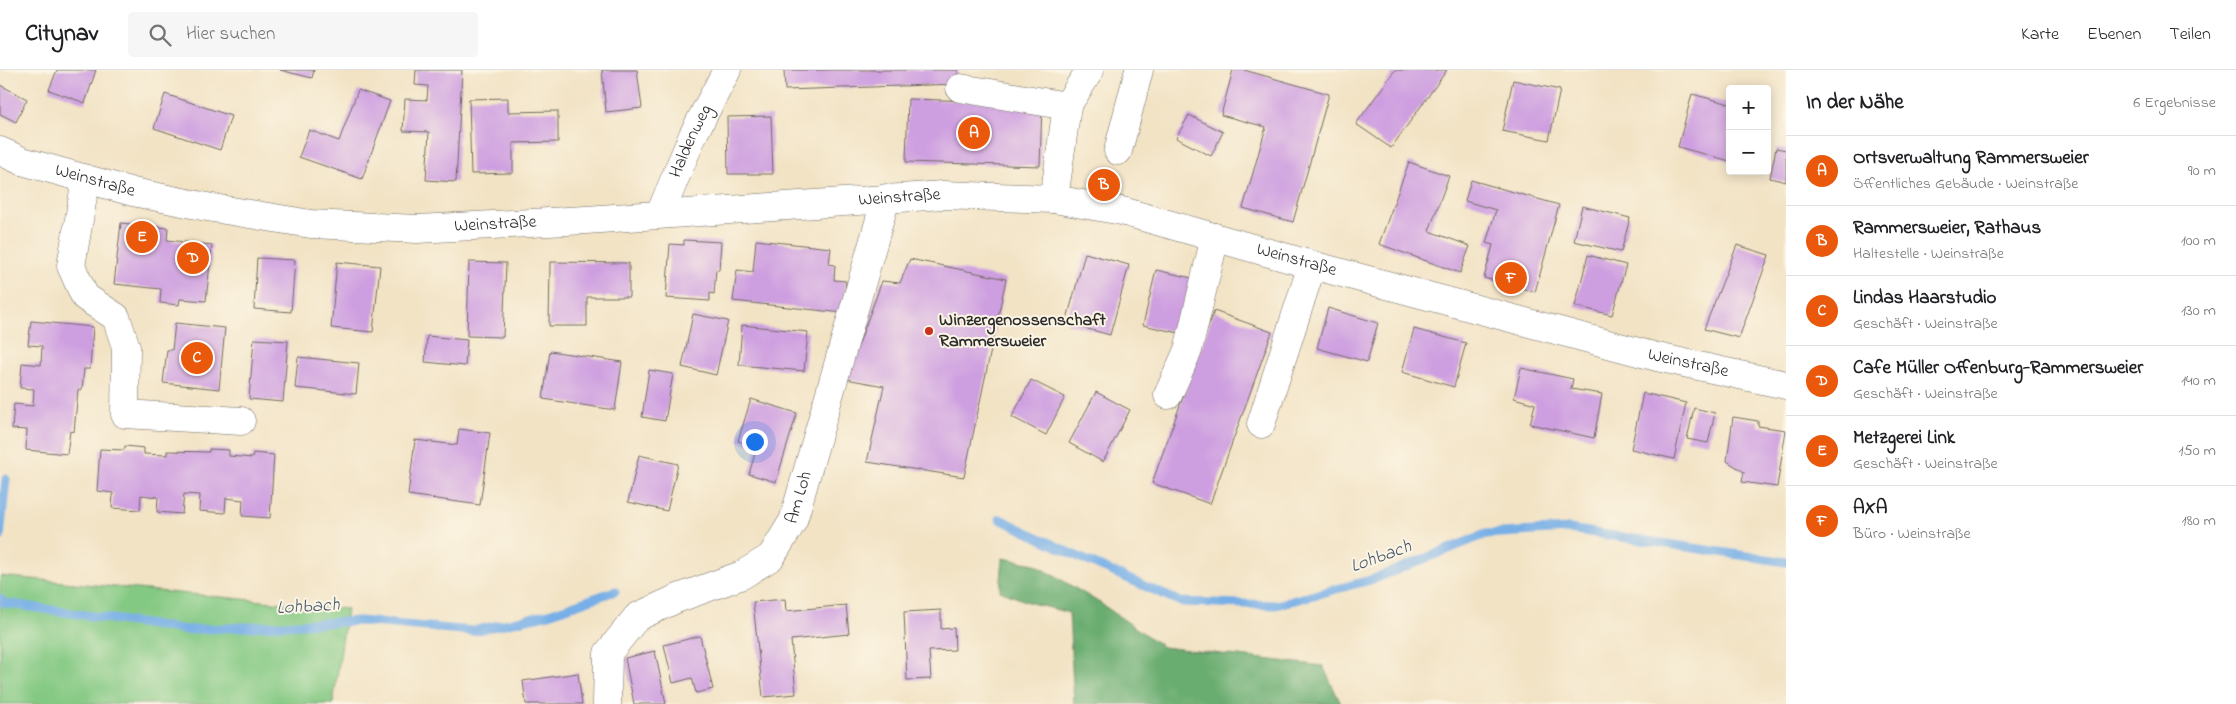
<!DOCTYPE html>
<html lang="de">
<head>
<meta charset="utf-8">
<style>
	body { margin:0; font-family:"Indie Flower",sans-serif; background:#f6f6f6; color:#202124 }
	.controls { position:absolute; right:15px; top:15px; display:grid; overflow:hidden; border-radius:5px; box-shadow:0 2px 12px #0003 }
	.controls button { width:45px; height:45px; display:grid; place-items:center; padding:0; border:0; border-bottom:1px solid #e0e0e0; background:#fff; color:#202124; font:25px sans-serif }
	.you { position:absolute; left:754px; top:371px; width:18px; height:18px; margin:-12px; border:4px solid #fff; border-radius:50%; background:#1a73e8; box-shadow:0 0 0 8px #1a73e833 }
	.badge { display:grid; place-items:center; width:32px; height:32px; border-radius:50%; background:#ea580c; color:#fff; font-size:16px; font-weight:700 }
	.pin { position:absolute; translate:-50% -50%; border:2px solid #fff; box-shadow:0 1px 5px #0006 }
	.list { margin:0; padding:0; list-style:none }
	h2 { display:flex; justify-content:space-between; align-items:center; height:65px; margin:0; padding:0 20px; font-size:21px }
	h2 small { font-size:16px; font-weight:400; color:#757577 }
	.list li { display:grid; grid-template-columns:32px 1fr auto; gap:15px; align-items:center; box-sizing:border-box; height:70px; padding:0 20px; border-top:1px solid #e0e0e0 }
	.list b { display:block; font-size:19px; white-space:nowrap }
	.list p { margin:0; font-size:16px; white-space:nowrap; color:#757577 }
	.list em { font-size:16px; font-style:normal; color:#757577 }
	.icon { flex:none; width:28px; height:28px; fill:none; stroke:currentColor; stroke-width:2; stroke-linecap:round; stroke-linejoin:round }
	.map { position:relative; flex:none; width:1786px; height:634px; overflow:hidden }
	header { display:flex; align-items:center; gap:30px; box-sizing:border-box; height:70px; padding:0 25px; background:#fff; border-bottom:1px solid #e0e0e0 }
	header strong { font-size:24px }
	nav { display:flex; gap:28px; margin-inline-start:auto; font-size:18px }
	.search { width:350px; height:45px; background:#f6f6f6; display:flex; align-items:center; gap:12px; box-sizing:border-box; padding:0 18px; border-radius:5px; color:#757577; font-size:19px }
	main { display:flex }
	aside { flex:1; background:#fff }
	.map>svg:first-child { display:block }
	.green { fill:#84c983; stroke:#587a57 }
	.forest { fill:#6bad71; stroke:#4b6c4e }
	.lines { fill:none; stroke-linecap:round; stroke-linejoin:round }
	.stream { stroke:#77afe6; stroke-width:9 }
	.building { fill:#ce9fe0 }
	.minor-casing { stroke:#716b61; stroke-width:29 }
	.minor { stroke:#fff; stroke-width:28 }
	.poi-dot { fill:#c8321e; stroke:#fcf5e5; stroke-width:2 }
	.labels { text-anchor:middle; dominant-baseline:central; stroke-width:4; stroke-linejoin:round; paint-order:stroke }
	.street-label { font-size:18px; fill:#2b2b2b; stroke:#fcf5e5 }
	.poi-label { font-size:18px; font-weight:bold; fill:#2b2b2b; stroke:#fcf5e5; text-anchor:start }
	.water-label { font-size:19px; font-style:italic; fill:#46596c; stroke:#fcf5e5 }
</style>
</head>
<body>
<header>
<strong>Citynav</strong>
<div class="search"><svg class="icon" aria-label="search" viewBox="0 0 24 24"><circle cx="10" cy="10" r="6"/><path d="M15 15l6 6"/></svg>Hier suchen</div>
<nav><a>Karte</a><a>Ebenen</a><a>Teilen</a></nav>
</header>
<main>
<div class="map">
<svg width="1786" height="634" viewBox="0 0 1786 634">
	<rect width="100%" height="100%" fill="#fcf5e5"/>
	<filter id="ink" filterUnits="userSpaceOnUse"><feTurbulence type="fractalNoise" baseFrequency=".02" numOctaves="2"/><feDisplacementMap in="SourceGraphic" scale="10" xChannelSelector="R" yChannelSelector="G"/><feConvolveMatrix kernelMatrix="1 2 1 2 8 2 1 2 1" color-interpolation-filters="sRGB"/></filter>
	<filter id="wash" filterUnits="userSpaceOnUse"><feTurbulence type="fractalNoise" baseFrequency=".0096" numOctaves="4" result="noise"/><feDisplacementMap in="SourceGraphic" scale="20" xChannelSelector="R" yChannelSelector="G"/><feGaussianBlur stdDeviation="1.12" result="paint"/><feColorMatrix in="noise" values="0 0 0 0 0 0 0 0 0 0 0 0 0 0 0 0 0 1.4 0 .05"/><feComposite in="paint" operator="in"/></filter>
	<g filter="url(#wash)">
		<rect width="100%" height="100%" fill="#f2e3c5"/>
		<path class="green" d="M0,506l347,33 -14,95h-333z"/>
		<path class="forest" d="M1003,488l32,6 65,39 63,44 160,19 18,38h-267l-5,-91 -41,-11 -28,-11z"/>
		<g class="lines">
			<g class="stream">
				<path d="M1000,449l83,40 98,43 95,3 98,-26 112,-45 83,-5 217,33"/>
				<path d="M0,467l6,-58"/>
				<path d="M0,529l4,4 182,27 174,-9 113,10 76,-17 66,-23"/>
			</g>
		</g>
		<g id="blocks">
			<g class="building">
				<path d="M57,0h39l-11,33 -36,-13z"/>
				<path d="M280,0h34l-2,8z"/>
				<path d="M416,0h46l-6,112 -30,-2 3,-48 -26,-1 2,-32 22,1 1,-14 -13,-1z"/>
				<path d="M602,0h35l5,38 -36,4z"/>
				<path d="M784,0h174v14l-173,6z"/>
				<path d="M1233,0h11l85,24 -36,128 -50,-14 23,-81 -45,-12z"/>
				<path d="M1395,0h52l-56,78 -35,-24z"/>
				<path d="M1513,10l47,10 -11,50 -47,-9z"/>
				<path d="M0,15l27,14 -11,23 -16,-8z"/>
				<path d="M358,20l32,11 -28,78 -63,-22 10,-27 30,11z"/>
				<path d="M165,24l66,22 -11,34 -66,-22z"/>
				<path d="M1692,24l38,10v57l-52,-14z"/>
				<path d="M508,28v14l50,-1v31l-45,1v30l-42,1 -2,-75z"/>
				<path d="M908,29l134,4 -2,63 -134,-4z"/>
				<path d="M1189,45l34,17 -12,24 -35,-18z"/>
				<path d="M771,46l2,58h-45l-1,-57z"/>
				<path d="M1776,78l10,2v32l-16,-4z"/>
				<path d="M1409,92l40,14 -20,55 41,15 -10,27 -81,-29z"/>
				<path d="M1471,110l88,25 -24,87 -51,-14 9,-33 -7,-2 10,-33 -31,-9z"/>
				<path d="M1582,136l48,12 -9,34 -47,-11z"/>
				<path d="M121,153l47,5 -1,12 45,5 -6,56 -26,-2 -1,6 -19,-2 1,-14 -47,-5z"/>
				<path d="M684,170l37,2 -2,28h-3l-2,24 -4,-1v8l-44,-3 4,-54 14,1z"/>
				<path d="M756,170l75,8 -2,16 6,1 -1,15 12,1 -3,32 -110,-12 4,-31 16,2z"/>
				<path d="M1737,175l32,10 -30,83 -35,-9z"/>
				<path d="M1085,183l44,12 -19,70 -44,-12z"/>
				<path d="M1588,185l38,10 -14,50 -37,-9z"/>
				<path d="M257,188l38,2 -4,52 -37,-3z"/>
				<path d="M910,189l96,20 -42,198 -97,-15 17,-76 -38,-7 36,-98 18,2z"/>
				<path d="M337,192l43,4 -7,66 -42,-4z"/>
				<path d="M469,192l37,1 -3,74 -36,-1z"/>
				<path d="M550,192l79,1v34h-42v29h-38z"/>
				<path d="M1156,200l36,8 -13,55 -36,-8z"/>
				<path d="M1328,238l50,15 -11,39 -50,-14z"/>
				<path d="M1214,241l58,21 -62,172 -58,-21z"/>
				<path d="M693,244l35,7 -12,54 -34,-8z"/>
				<path d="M31,251l62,6 -3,42h-6l-2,21h-4l-4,42 -4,-1 -3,23 -41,-4 1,-20 -15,-1 2,-25 19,2 1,-17 -14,-1 2,-25 19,2 1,-19 -14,-1z"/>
				<path d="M175,253l50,5 -6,61 -56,-6 4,-33h5z"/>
				<path d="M742,255l66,7 -4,39 -65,-6z"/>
				<path d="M1414,259l52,14 -12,44 -52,-15z"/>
				<path d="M427,266l40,4 -2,26 -40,-4z"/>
				<path d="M254,269l34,2 -5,61 -34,-3z"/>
				<path d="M550,281l72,11 -7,48 -72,-11z"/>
				<path d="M298,287l61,6 -3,31 -61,-6z"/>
				<path d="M1521,298l52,11 -2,10 31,5 -8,44 -64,-14 5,-20 -21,-6z"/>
				<path d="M649,300l24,4 -8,47 -23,-4z"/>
				<path d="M1031,310l34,17 -19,38 -34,-18z"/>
				<path d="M1096,322l34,18 -27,52 -34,-19z"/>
				<path d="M1643,323l43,10 -12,56 -43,-10z"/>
				<path d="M751,329l46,14 -21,69 -27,-8 8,-27 -19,-6z"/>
				<path d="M1694,338l21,5 -7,30 -21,-4z"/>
				<path d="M1733,347l25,4v5l28,4 -9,57 -35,-5 2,-10 -17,-11z"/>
				<path d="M459,359l31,4 -10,72 -72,-10 7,-55 42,5z"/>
				<path d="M125,376l19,2v6l23,1v-4l42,1v-3l20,1v6l23,2 1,-5 21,2 -4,63 -28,-2 1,-16 -17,-2 -1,15 -26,-2 1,-16 -16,-1 -2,20 -25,-2 1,-15 -17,-2 -1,15 -28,-2 1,-15 -16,-2 3,-42 24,1z"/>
				<path d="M639,385l39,9 -11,47 -39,-9z"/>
				<path d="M785,529l1,12 60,-6 3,29 -58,6 5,54 -33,3 -10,-95z"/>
				<path d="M941,540v19l13,-1 1,22 -26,1 2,28 -24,1 -3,-68z"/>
				<path d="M700,566l13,53 -17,4 -4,-15 -19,5 -9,-38z"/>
				<path d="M655,581l11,53h-32l-9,-46z"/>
				<path d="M578,603l4,31h-56l-3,-23z"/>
			</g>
		</g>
	</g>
	<g filter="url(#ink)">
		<use href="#blocks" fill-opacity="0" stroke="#716b61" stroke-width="1"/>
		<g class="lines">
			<g class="minor-casing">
				<g id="minor">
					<path d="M960,18l107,18"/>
					<path id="s1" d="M0,81l22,10 111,31 74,15 104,17 106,5 169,-9 357,-25 111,4 68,12 190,54 345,92 129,28"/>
					<path d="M1118,81l21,-81"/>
					<path d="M86,109l-15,87 14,31 31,20 10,30 -1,67 116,7"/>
					<path d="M1054,129l13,-93 23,-36"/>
					<path id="s2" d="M660,144l33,-79 34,-65"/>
					<path d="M1168,325l20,-45 27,-113"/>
					<path d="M1261,354l51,-159"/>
					<path id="s3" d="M607,634l1,-51 29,-36 39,-18 66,-24 29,-18 22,-36 93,-323"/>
				</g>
			</g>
			<use href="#minor" class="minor"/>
		</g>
	</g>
	<circle class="poi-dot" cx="929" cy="261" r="5"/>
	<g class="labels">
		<g class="street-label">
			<text stroke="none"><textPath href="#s2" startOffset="79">Haldenweg</textPath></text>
			<text stroke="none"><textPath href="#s1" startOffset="100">Weinstraße</textPath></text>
			<text stroke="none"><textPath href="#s1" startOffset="910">Weinstraße</textPath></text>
			<text stroke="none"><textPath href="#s1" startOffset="505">Weinstraße</textPath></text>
			<text stroke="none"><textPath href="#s1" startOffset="1315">Weinstraße</textPath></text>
			<text stroke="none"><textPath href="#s1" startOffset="1720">Weinstraße</textPath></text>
			<text stroke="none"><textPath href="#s3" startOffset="311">Am Loh</textPath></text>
		</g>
		<g class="poi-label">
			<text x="939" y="251">Winzergenossenschaft<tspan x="939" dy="21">Rammersweier</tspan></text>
		</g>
		<g class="water-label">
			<text transform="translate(1381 487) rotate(-20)">Lohbach</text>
			<text transform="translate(308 537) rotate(-3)">Lohbach</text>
		</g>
	</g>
</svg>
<div class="controls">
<button>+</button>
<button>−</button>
</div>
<div class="you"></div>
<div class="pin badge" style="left:974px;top:63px">A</div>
<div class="pin badge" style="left:1104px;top:115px">B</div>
<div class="pin badge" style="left:197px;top:288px">C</div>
<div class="pin badge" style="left:193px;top:188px">D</div>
<div class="pin badge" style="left:142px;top:167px">E</div>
<div class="pin badge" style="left:1511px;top:208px">F</div>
</div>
<aside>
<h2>In der Nähe<small>6 Ergebnisse</small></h2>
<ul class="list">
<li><span class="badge">A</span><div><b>Ortsverwaltung Rammersweier</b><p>Öffentliches Gebäude · Weinstraße</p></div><em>90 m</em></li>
<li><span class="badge">B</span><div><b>Rammersweier, Rathaus</b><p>Haltestelle · Weinstraße</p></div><em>100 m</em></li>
<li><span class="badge">C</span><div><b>Lindas Haarstudio</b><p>Geschäft · Weinstraße</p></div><em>130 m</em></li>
<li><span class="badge">D</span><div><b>Cafe Müller Offenburg-Rammersweier</b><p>Geschäft · Weinstraße</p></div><em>140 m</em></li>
<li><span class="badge">E</span><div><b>Metzgerei Link</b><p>Geschäft · Weinstraße</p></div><em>150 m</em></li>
<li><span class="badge">F</span><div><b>AXA</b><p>Büro · Weinstraße</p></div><em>180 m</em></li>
</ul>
</aside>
</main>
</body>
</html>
